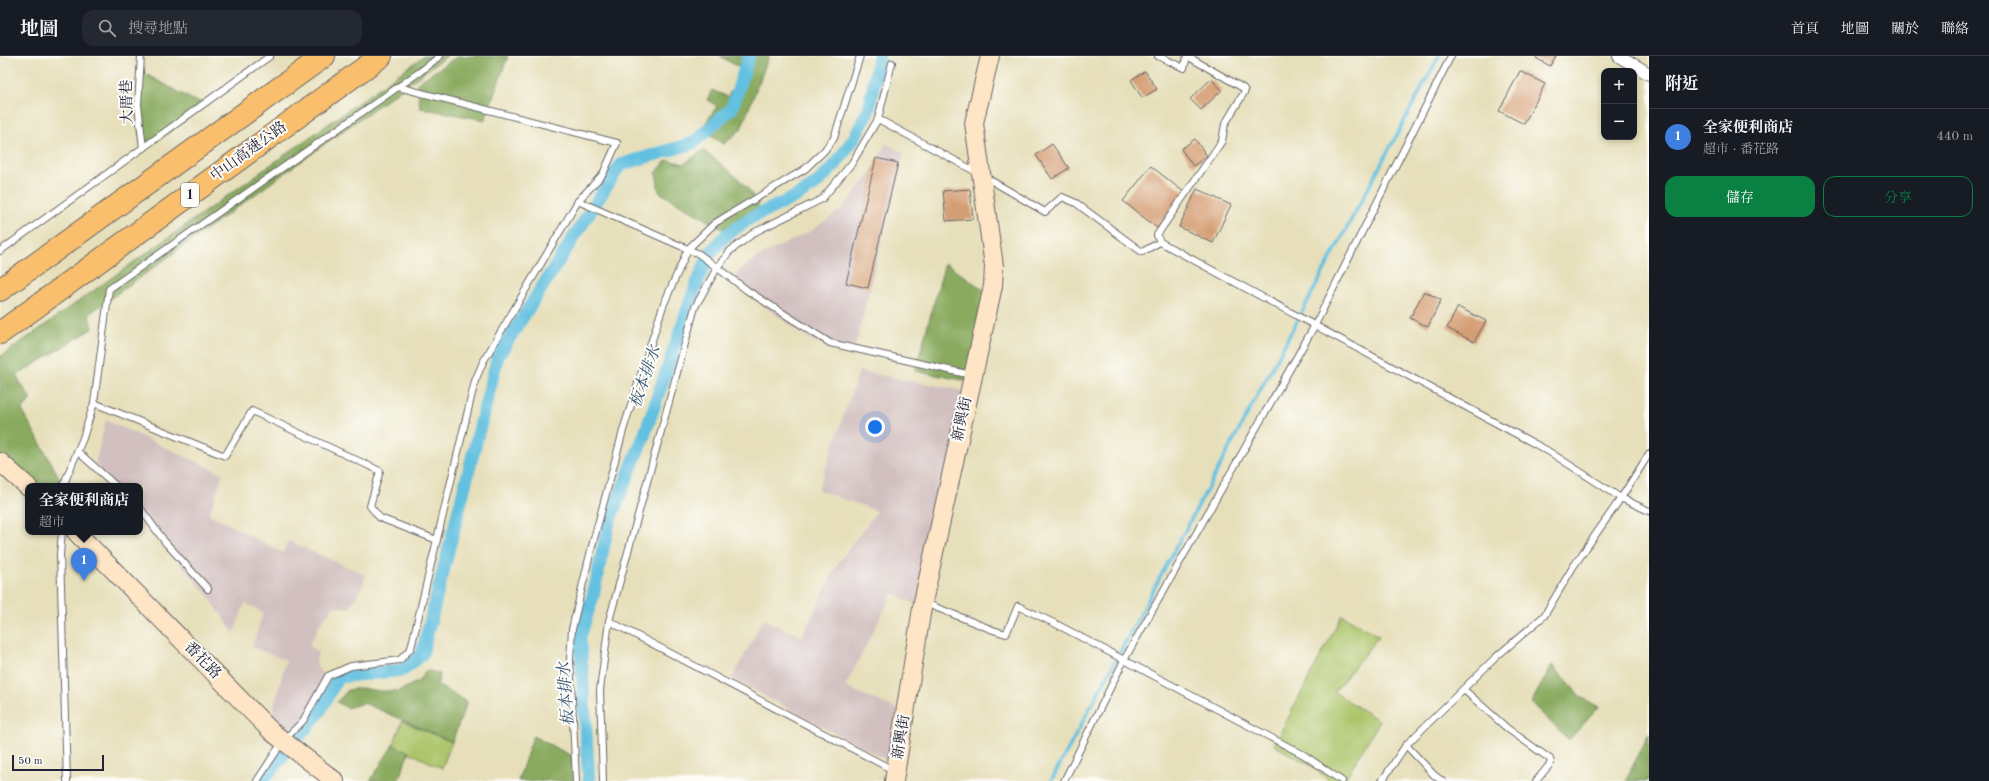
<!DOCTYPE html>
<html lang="zh-TW">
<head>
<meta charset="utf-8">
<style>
	body { margin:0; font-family:"Old Standard TT","Noto Serif TC",serif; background:#242831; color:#f1f3f6 }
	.controls { position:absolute; right:12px; top:12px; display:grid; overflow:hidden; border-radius:8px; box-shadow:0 2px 6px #0003 }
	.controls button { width:36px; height:36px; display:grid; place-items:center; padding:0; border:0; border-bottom:1px solid #363941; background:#171b24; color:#f1f3f6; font:20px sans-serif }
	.scale { position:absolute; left:12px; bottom:10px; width:92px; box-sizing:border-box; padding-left:4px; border:2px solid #22223b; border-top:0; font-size:11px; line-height:14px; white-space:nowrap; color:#22223b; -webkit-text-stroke:3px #fdfcf7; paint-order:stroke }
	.you { position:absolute; left:875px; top:371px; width:14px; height:14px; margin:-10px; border:3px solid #fff; border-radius:50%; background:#1a73e8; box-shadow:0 0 0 6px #1a73e833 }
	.badge { display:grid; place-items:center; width:26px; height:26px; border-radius:50%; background:#0b8043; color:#fff; font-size:13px; font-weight:700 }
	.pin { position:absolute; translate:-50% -33px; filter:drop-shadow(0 1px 2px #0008) }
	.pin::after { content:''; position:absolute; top:21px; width:14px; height:12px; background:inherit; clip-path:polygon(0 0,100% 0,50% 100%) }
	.popup { position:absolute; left:25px; top:427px; width:118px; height:52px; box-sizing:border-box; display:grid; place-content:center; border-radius:8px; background:#171b24; filter:drop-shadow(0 1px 3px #0005); font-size:13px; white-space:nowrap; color:#9ea1a6 }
	.popup b { font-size:15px; color:#f1f3f6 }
	.popup::after { content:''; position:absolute; left:50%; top:100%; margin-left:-8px; border:8px solid transparent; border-top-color:#171b24 }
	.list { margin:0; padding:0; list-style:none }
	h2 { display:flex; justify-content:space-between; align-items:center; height:52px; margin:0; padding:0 16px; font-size:17px }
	h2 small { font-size:13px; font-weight:400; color:#9ea1a6 }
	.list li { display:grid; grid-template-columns:26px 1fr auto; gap:12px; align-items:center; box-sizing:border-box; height:56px; padding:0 16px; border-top:1px solid #363941 }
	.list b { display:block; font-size:15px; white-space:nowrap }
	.list p { margin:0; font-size:13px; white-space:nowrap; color:#9ea1a6 }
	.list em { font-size:13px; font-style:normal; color:#9ea1a6 }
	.actions { display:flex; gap:8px; padding:12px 16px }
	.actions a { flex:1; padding:9px 0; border:1px solid #0b8043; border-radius:12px; text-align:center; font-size:14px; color:#0b8043 }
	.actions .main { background:#0b8043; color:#fff }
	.icon { flex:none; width:22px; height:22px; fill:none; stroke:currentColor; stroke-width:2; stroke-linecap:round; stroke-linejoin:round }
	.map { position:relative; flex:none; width:1649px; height:725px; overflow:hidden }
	header { display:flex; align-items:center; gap:24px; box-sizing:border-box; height:56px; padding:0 20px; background:#171b24; border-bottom:1px solid #363941 }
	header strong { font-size:19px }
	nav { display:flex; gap:22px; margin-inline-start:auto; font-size:14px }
	.search { width:280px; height:36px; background:#242831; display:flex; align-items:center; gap:10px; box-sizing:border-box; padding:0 14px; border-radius:12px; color:#9ea1a6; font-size:15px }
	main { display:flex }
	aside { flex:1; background:#171b24 }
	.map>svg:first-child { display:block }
	.industrial { fill:#d2bfc0 }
	.green { fill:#acc56b; stroke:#677453 }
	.forest { fill:#89aa5f; stroke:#56664d }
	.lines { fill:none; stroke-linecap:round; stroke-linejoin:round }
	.stream { stroke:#62c0e0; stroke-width:3.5 }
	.canal { stroke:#62c0e0; stroke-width:13 }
	.building { fill:#d59f76 }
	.lane-casing { stroke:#676467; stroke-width:8 }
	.street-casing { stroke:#676467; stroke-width:14 }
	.secondary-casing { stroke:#676467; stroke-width:20 }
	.highway-casing { stroke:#676467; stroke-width:24 }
	.lane { stroke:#fff; stroke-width:6 }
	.street { stroke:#fff; stroke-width:12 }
	.secondary { stroke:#fde5c5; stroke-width:18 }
	.highway { stroke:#f9bf6d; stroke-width:22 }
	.labels { text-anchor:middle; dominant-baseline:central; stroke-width:4; stroke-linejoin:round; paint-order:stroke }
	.shield { fill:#fdfcf7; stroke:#646373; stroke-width:1 }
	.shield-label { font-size:14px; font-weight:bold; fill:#22223b }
	.street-label { font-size:15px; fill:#22223b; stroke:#fdfcf7 }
	.water-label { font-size:16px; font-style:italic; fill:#385975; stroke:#fdfcf7 }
</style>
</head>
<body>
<header>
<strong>地圖</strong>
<div class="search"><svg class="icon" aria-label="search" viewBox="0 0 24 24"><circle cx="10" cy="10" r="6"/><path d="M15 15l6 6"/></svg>搜尋地點</div>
<nav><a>首頁</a><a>地圖</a><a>關於</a><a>聯絡</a></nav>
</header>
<main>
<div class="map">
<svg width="1649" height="725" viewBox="0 0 1649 725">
	<rect width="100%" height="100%" fill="#fdfcf7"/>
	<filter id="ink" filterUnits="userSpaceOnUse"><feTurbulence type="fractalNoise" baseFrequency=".025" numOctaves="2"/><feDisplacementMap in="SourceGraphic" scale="8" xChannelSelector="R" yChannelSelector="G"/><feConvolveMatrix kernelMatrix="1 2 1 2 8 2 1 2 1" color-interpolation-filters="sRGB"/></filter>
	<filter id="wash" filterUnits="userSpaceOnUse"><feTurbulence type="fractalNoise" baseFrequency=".012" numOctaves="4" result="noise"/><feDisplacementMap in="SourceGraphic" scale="16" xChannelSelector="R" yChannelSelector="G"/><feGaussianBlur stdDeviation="0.9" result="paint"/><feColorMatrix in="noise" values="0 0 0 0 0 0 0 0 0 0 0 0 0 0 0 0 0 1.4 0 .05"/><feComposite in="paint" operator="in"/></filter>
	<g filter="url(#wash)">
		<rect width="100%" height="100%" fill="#e6dfba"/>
		<g class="industrial">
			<path d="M886,88l18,9 -50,199 -40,-10 -83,-60 8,-11 18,-14 54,-26 32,-23 24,-29z"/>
			<path d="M859,315l111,21 -47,216 -30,-15 -48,94 55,23 -7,48 -7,2 -154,-81 31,-60 39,18 36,-74 39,-52 -59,-21z"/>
			<path d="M106,364l117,54 -14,40 74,39 5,-12 78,34 -4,12 -13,21 -15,-2 -14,18 -11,22 9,6 -2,11 3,7 6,7 -22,66 -32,-25 15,-58 -34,-13 11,-34 -18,-10 -11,30 -26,-37 -68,-80v-30h-26l-19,-22z"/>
		</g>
		<g class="green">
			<path d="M1342,559l37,21 -45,56 46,29 -36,60h-15l-16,-14 -39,-22z"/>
			<path d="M402,665l50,21 -10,26 -49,-23z"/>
		</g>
		<g class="forest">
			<path d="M424,0h23l-358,258 3,15 -76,47 15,23 -9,11 36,65 4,11h-28l-34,-30v-99z"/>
			<path d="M458,0h50l-23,64 -65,-12 -3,-25z"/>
			<path d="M720,0h49l-28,73 -17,15 -23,-14 16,-24 -10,-6 5,-10 16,7 13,-28z"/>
			<path d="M140,15l55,30 13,2 -52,39h-11l-6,-7z"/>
			<path d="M703,94c24,20 47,32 58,63l-39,16 -63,-37 -3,-19 11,-13 17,4z"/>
			<path d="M945,207l49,34 -21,85 -58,-11z"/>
			<path d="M1552,609l29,32 18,10 -30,33 -38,-37z"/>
			<path d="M426,614l14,4 -3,11 30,17 -15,40 -88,-39 -17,5 -10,-6 11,-12 14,-2 17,3h20l20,-10z"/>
			<path d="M1649,678v47h-24z"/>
			<path d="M533,680l39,20 1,25h-55z"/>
			<path d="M393,689l16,7 -11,29h-28z"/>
		</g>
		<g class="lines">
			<path class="stream" d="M1051,725l388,-725"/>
			<g class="canal">
				<path d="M262,725l58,-70 18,-34 65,-7 19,-16 76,-298 122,-191 73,-22 39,-35 17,-52"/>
				<path d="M589,725l-9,-144 13,-41 16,-74 35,-86 51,-148 15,-35 15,-17 24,-17 46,-22 21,-13 19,-19 20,-28 14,-28 10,-53"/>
			</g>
		</g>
		<g id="blocks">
			<g class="building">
				<path d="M1537,0h19l-6,10 -14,-8z"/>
				<path d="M1145,15l12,18 -15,9 -11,-18z"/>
				<path d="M1520,15l25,13 -21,40 -25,-13z"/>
				<path d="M1211,23l11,11 -21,20 -11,-11z"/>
				<path d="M1195,83l12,17 -14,10 -12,-17z"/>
				<path d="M1052,88l17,24 -17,11 -16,-24z"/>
				<path d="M876,102l22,5 -30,125 -22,-5z"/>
				<path d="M1151,110l34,27 -28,35 -34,-27z"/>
				<path d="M970,133l3,30 -27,2 -3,-30z"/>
				<path d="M1197,133l34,16 -18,38 -34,-16z"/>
				<path d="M1424,235l17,9 -13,27 -18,-9z"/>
				<path d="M1458,251l28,14 -12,21 -27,-14z"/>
			</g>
		</g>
	</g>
	<g filter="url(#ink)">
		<use href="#blocks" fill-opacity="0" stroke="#676467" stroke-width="1"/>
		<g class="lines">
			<g class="lane-casing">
				<g id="lane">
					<path d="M141,0l-3,49 5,43"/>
					<path d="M1158,0l26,12 3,-12"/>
					<path d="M892,7l-14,56 -26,44 -30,36 -67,33 -25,19 -13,17 -22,39 -86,314 284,149"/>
					<path d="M398,31l219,56 -14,31 -25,27 121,53 49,37 82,52 141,32"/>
					<path d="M878,63l102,55 65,38 17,-15 14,6 66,49 18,-10 388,209 73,47 28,13"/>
					<path d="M1160,186l-3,-7 65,-94 3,-17 20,-33 -2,-3 -56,-32"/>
					<path d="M0,195l270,-195"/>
					<path d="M94,347l131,53 27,-45 128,60 -10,35 10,12 57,22"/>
					<path d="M77,395l39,35"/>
					<path d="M63,430l20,-48 11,-35 15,-114 312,-218 19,-15"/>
					<path d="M140,452l25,34 43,47"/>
					<path d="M62,476l-2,22 7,227"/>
					<path d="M925,547l68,27 13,4 12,-28 38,18 248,131 38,26"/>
					<path d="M1463,633l45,40 42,30 1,4 -15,18"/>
					<path d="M1406,689l28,30 8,6"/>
					<path d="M257,725l26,-40 20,-20 25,-45 23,-10 49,-6 11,-12 64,-267 8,-19 95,-161"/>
					<path d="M576,725l-6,-122 2,-30 19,-79 33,-123 39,-121 25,-57 27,-26 90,-54 19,-18 10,-13 26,-82"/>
					<path d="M603,725l-3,-91 9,-69"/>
					<path d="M1064,725l60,-121 191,-335 136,-269"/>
					<path d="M1382,725l24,-36 90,-88 48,-41 29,-49 48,-69 28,-44"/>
				</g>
			</g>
			<g class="street-casing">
				<path id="street" d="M1619,0l30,18"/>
			</g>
			<g class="secondary-casing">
				<g id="secondary">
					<path d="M0,406l28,25"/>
					<path d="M76,476l196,200 63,49"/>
					<path d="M894,725l29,-179 70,-316 1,-20 -20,-143 16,-67"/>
				</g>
			</g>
			<g class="highway-casing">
				<g id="highway">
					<path d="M0,234l324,-234"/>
					<path d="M0,277l381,-277"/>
				</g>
			</g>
			<use href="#lane" class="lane"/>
			<use href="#street" class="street"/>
			<use href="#secondary" class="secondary"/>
			<use href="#highway" class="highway"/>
		</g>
	</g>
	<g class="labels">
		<rect class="shield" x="181" y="127" width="18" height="24" rx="3"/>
		<g class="shield-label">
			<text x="190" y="139">1</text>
		</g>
		<g class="street-label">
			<text transform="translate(128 46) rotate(-91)">大厝巷</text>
			<text transform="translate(249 96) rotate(-36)">中山高速公路</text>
			<text transform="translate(963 363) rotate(-78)">新興街</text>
			<text transform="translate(202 605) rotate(46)">番花路</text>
			<text transform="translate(902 681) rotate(-81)">新興街</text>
		</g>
		<g class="water-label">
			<text transform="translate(646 321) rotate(-71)">板本排水</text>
			<text transform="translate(567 638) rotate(-94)">板本排水</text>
		</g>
	</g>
</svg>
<div class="controls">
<button>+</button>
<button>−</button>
</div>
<div class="scale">50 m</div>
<div class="you"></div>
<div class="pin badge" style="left:84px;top:525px;background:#3f7fe0">1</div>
<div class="popup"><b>全家便利商店</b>超市</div>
</div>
<aside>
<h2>附近<small></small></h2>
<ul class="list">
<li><span class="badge" style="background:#3f7fe0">1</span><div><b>全家便利商店</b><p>超市 · 番花路</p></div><em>440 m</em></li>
</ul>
<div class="actions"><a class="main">儲存</a><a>分享</a></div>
</aside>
</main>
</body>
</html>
